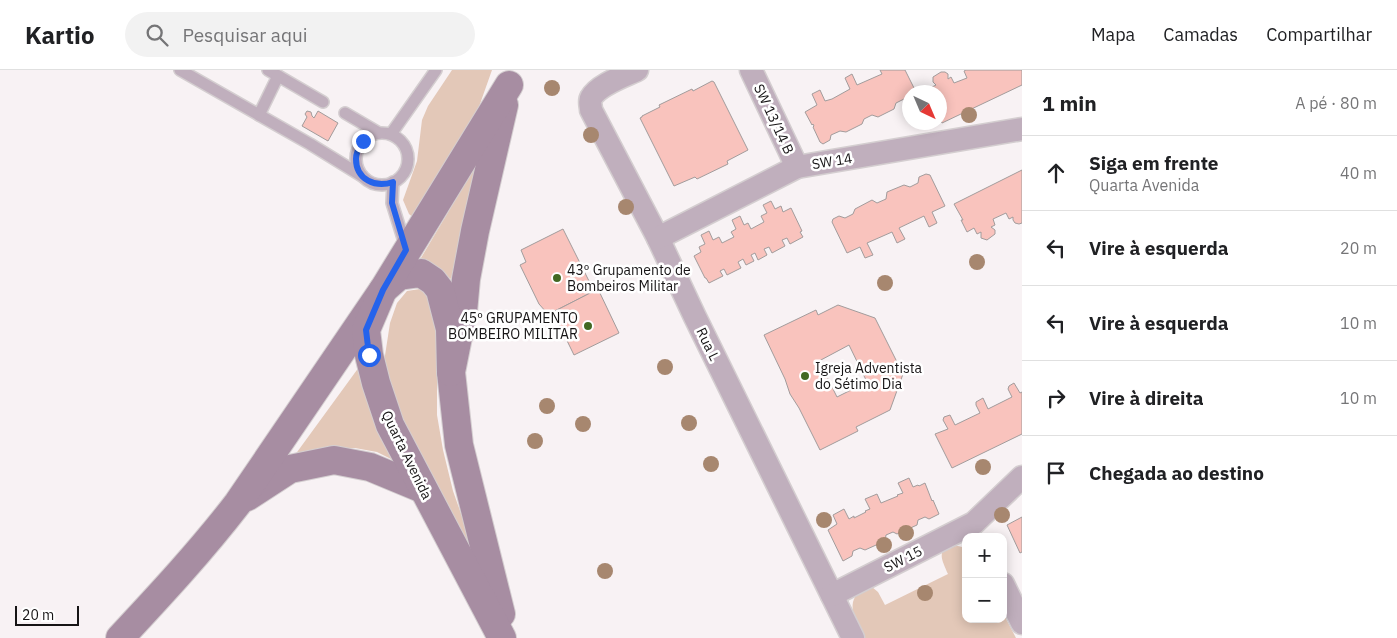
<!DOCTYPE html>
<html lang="pt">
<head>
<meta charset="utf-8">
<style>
	body { margin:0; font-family:"IBM Plex Sans",sans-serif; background:#f2f2f2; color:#202124 }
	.controls { position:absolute; right:15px; bottom:15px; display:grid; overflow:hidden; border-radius:10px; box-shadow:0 2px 12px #0003 }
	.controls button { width:45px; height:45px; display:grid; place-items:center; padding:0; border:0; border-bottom:1px solid #e0e0e0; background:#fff; color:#202124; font:25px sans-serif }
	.compass { position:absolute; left:902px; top:15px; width:45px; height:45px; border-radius:50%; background:#fff; box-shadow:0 2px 12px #0003; rotate:136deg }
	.scale { position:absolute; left:15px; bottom:12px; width:64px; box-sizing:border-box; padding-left:5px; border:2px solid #161415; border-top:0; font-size:14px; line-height:18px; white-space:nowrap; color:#161415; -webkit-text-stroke:4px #fff; paint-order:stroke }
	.stop { position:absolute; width:15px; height:15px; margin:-11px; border:4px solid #2563eb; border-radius:50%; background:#fff }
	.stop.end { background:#2563eb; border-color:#fff; box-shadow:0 1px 5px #0008 }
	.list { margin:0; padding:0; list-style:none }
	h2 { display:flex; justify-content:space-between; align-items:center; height:65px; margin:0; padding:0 20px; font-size:21px }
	h2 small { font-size:16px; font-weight:400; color:#757577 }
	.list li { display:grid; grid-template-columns:32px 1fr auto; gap:15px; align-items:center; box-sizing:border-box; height:75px; padding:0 20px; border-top:1px solid #e0e0e0 }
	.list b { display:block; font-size:19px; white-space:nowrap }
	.list p { margin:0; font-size:16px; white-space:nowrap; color:#757577 }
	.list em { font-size:16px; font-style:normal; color:#757577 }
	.icon { flex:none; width:28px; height:28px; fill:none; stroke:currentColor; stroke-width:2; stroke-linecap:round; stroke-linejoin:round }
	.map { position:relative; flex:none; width:1022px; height:568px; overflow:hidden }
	header { display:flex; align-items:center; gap:30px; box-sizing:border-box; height:70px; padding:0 25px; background:#fff; border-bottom:1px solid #e0e0e0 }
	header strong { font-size:24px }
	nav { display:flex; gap:28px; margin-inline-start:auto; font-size:18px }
	.search { width:350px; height:45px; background:#f2f2f2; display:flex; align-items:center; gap:12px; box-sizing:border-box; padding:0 18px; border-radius:28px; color:#757577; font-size:19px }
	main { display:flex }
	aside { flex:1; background:#fff }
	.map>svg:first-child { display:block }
	.green { fill:#e3c8b8 }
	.building { fill:#f9c3bd; stroke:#a29c9c; fill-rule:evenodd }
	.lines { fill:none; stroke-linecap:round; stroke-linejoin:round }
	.lane-casing { stroke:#d4ced0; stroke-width:14 }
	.street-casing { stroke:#d4ced0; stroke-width:25 }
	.secondary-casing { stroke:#d4ced0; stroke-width:30 }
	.lane { stroke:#c0afbd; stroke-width:11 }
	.street { stroke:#c0afbd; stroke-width:22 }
	.secondary { stroke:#a78da2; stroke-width:28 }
	.tree { fill:#a7876f }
	.route { stroke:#2563eb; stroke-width:6 }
	.poi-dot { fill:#426822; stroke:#fff; stroke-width:2 }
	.labels { text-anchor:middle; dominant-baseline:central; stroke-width:5; stroke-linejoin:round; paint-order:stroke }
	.street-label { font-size:14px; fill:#161415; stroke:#fff }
	.poi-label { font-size:14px; fill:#161415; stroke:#fff; text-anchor:start }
</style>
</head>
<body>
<header>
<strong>Kartio</strong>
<div class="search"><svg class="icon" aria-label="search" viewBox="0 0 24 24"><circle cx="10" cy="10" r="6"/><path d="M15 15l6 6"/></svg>Pesquisar aqui</div>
<nav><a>Mapa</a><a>Camadas</a><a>Compartilhar</a></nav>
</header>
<main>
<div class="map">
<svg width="1022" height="568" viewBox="0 0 1022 568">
	<rect width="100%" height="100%" fill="#f8f2f4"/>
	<g class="green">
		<path d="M452,0h40l-17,48 -58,103 -8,-7 -6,-14 14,-39 5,-41 6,-14z"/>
		<path d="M490,69l-18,55 -21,85 -13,-9 -20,-7 48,-81z"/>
		<path d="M420,219l14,6 3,32v88l6,35 10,41 23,65 11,39 -77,-158 -21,-49 -5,-26 6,-39 7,-20 10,-12z"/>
		<path d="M362,293l37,100 -22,-11 -22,-4h-24l-39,11z"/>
		<path d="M958,476l8,2v71h37v-6l13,25h-152c-6,-13 -20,-35 -4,-46 4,-2 8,-3 12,-5l6,5 7,13 63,-31c-6,-14 -14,-27 10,-28z"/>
	</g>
	<g class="building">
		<path d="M880,0h25l11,22h-7v9l-5,-2 -8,4 -2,6 -16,8 -6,-2 -8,4 -2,5 -16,8 -6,-1 -9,4 -1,5 -7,4 -3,-2 -7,-15 1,-1 -1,-2 -1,1 -7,-13 12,-7 -5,-11 8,-4 5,11 7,-2 18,-10 -5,-11 7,-4 5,11 25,-11z"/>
		<path d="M966,0h56v15l-80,38 -3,-6v-25h-4l-3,-5 4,-2 -3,-3v-5l8,-5h4l3,2v5l3,-2 3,6 13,-5 -3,-7z"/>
		<path d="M712,11l2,1 34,68 -21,11 1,3 -31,15 -2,-2 -21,9 -34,-68 2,-1v-1l18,-9 -1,-2 33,-16 1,2z"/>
		<path d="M307,41l4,1 1,4 2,2 4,-7 20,12 -10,18 -26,-15 5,-9 -2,-3z"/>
		<path d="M1022,100v53l-3,1 -4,-1 -2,-3v-3l-4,2 -3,-6 -13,6 2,6 -4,2 4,3v4l-8,6 -6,-2v-6l-4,2 -3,-6 -7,4 -6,-12h2l-9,-16z"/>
		<path d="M926,104l4,1 15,31 -13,6 5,11 -8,4 -5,-11 -25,12 6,11 -8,4 -5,-11 -25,11 6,12 -8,3 -5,-11 -13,6 -15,-31 1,-3 6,-3 6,2 8,-4 2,-5 17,-9 5,3 9,-4 1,-7 17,-7 6,2 8,-4 1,-6z"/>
		<path d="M771,131l4,8 6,-3 2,6 8,-4 11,23 -2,1 3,5 -13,7 -3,-6 -5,2 3,6 -13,7 -3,-6 -5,2 3,6 -9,5 -3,-7 -4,2 3,6 -8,4 -3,-6 -5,3 3,6 -14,7 -3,-6 -4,2 3,5 -14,7 -3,-5h-1l-11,-22 7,-4 -2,-5 6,-3 -4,-9 8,-4 4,9 6,-3 3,6 12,-6 -3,-5 5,-3 -4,-9 8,-4 4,9 4,-2 3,6 13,-7 -3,-6 6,-3 -4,-8z"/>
		<path d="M563,159l31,62 -41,21 2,4h-2l-6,-3 -8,-9 -19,-39 6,-3 -5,-12z"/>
		<path d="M598,219l21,44 -45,22 -21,-43z"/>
		<path d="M838,235l37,13 28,56 -13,36 -34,17 2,4 -38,19 -21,-42 -9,-14 -5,-15 -21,-44 52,-25 2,5zM849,275l18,37 -30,15 -18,-36z"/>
		<path d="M1014,313l6,10 2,-1v42l-70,34 -17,-34 13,-5 -5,-9 1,-3 6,-2 5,10 25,-12 -4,-8v-3l7,-4 5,11 24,-12 -4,-8 1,-3z"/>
		<path d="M909,408l4,9 5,-2 1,1 6,-3 7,18 1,-1 6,14 -10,5 -4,-2 -7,3 -1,5 -20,9 -4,-2 -7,3 -1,6 -20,9 -5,-2 -7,3 -1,5 -9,5 -15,-31 9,-6 -4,-9 11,-6 5,10 5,-3v2l12,-6 -1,-1 5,-2 -5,-10 12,-5 4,9 17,-7 -1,-1 6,-2 -5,-10z"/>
		<path d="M1022,447v35l-2,1 -13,-28z"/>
	</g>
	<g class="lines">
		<g class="lane-casing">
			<g id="lane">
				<path d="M180,0l130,74 52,32"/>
				<path d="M268,0l55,32"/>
				<path d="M345,43l34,20"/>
				<path d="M259,45l19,-39"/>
				<circle cx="382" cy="89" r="26"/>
				<path d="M391,64l45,-64"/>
				<path d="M393,112l-1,21 14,45"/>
			</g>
		</g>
		<g class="street-casing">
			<g id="street">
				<path d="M637,0c-13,6 -39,15 -46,28 -2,3 0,8 0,12l67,128 37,79 158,321"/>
				<path d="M751,0l46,97"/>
				<path d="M658,168l139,-71 225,-38"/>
				<path d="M1003,514l19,39"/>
				<path d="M832,525l142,-72 48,-46"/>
			</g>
		</g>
		<g class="secondary-casing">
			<g id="secondary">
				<path d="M247,427l43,-28 44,-9 36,7 53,22"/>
				<path d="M501,544l-42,-169 -8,-73 12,-60 3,-33 9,-48 29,-126"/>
				<path d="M120,568c41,-44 81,-87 118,-135l145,-213 16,-14 22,-3 12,8 7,9 10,39 1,43"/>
				<path d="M502,568l-112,-213 -14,-42 -7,-28 -3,-25 17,-40 126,-205"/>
			</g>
		</g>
		<use href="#lane" class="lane"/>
		<use href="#street" class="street"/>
		<use href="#secondary" class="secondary"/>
	</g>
	<g class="tree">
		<circle cx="552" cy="18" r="8"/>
		<circle cx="969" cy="45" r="8"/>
		<circle cx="591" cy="65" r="8"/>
		<circle cx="626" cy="137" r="8"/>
		<circle cx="977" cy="192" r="8"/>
		<circle cx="885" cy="213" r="8"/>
		<circle cx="665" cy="297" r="8"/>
		<circle cx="547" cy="336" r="8"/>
		<circle cx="689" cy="353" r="8"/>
		<circle cx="583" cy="354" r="8"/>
		<circle cx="535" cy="371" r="8"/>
		<circle cx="711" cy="394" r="8"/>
		<circle cx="983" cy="397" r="8"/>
		<circle cx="1002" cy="445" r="8"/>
		<circle cx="824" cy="450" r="8"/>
		<circle cx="906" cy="463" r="8"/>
		<circle cx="884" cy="475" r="8"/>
		<circle cx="605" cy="501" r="8"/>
		<circle cx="925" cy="523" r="8"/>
	</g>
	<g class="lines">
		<path class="route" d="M363,71c-4,6 -7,12 -7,18 0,21 20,29 37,23l-1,21 14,47 -23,40 -17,40 3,25"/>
	</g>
	<g class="poi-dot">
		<circle cx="557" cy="208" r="5"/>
		<circle cx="588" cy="256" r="5"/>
		<circle cx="805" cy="306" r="5"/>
	</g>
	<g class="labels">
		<g class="street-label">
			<text transform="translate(774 49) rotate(65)">SW 13/14 B</text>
			<text transform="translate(832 91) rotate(-9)">SW 14</text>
			<text transform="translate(708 274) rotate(64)">Rua L</text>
			<text transform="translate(407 385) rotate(64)">Quarta Avenida</text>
			<text transform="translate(903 489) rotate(-27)">SW 15</text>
		</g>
		<g class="poi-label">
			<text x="567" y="200">43º Grupamento de<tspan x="567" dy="16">Bombeiros Militar</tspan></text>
			<text x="578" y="248" text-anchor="end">45º GRUPAMENTO<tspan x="578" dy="16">BOMBEIRO MILITAR</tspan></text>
			<text x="815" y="298">Igreja Adventista<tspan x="815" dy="16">do Sétimo Dia</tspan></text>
		</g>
	</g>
</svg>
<div class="controls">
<button>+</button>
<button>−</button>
</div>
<svg class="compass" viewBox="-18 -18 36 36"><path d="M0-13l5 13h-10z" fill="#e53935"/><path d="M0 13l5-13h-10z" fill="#757577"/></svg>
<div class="scale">20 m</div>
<div class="stop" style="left:369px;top:285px"></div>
<div class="stop end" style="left:363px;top:71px"></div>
</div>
<aside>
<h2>1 min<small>A pé · 80 m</small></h2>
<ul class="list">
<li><svg class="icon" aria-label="ahead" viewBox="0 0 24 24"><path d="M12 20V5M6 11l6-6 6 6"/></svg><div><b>Siga em frente</b><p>Quarta Avenida</p></div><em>40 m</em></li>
<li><svg class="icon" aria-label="left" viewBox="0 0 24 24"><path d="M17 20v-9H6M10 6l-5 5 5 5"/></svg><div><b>Vire à esquerda</b></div><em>20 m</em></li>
<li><svg class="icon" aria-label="left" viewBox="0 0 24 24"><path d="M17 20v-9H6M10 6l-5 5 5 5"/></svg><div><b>Vire à esquerda</b></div><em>10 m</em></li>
<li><svg class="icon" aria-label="right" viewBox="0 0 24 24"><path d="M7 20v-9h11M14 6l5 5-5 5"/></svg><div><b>Vire à direita</b></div><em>10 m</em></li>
<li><svg class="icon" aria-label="arrive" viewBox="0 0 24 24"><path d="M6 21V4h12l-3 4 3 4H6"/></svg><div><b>Chegada ao destino</b></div></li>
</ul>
</aside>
</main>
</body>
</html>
